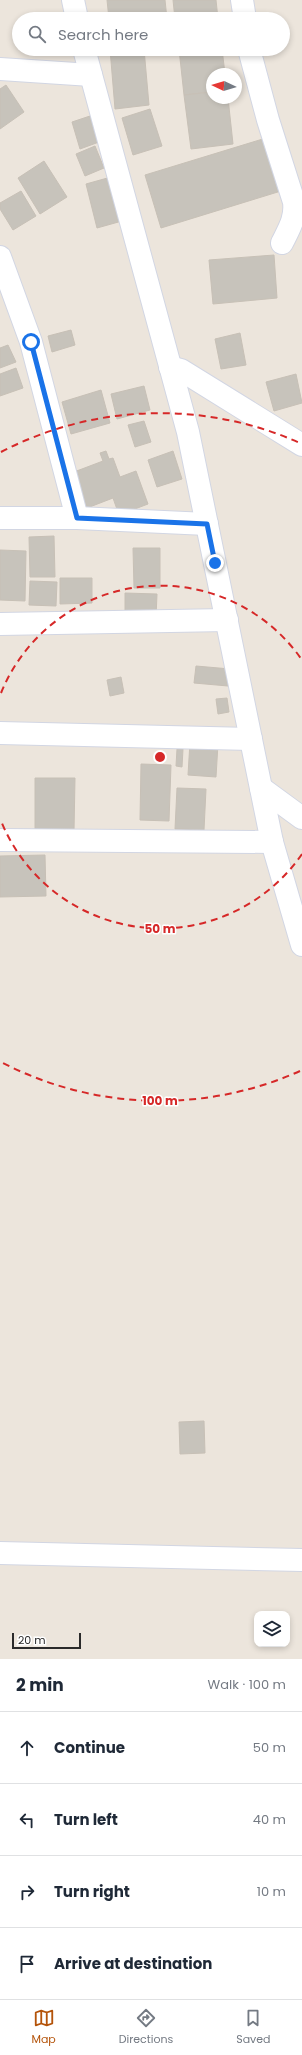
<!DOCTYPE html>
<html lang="en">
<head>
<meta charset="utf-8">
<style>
	body { margin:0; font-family:Poppins,sans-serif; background:#f2f2f3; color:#1f2937 }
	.controls { position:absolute; right:12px; bottom:12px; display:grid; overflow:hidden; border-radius:8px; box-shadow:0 2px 6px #0003 }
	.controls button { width:36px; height:36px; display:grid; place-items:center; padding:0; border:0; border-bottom:1px solid #e0e1e3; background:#fff; color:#1f2937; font:20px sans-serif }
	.compass { position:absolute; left:206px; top:68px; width:36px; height:36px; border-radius:50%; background:#fff; box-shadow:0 2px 6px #0003; rotate:274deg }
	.scale { position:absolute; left:12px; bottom:10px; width:69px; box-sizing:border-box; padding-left:4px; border:2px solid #2a2a2a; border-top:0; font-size:11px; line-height:14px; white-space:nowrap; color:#2a2a2a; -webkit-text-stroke:3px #fff; paint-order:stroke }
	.stop { position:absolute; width:12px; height:12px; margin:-9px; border:3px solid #1a73e8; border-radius:50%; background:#fff }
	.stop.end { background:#1a73e8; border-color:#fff; box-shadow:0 1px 4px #0008 }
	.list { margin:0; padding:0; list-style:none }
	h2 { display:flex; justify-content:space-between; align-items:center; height:52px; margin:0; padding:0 16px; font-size:17px }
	h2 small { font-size:13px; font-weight:400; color:#747a83 }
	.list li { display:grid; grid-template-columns:26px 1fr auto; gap:12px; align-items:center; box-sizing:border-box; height:72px; padding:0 16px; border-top:1px solid #e0e1e3 }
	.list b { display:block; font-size:15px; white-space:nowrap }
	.list em { font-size:13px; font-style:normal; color:#747a83 }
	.icon { flex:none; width:22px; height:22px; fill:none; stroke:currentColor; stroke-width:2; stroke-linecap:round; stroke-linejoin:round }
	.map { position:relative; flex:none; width:302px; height:1659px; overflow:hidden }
	.search { position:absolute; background:#fff; box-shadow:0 2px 6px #0003; left:12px; right:12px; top:12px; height:44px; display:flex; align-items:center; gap:10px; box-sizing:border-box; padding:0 14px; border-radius:22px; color:#747a83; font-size:15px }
	.sheet { height:340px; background:#fff }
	nav { display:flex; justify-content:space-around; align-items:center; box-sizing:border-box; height:56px; border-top:1px solid #e0e1e3; background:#fff; font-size:11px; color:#747a83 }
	nav a { display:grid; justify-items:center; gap:2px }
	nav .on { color:#b45309 }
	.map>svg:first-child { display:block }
	.building { fill:#c7c3bb; stroke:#c7c0b6 }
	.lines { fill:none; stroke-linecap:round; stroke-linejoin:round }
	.minor-casing { stroke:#d2d6e3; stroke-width:24 }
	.tertiary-casing { stroke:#d2d6e3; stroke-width:24 }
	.minor { stroke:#fff; stroke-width:22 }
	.tertiary { stroke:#fff; stroke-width:22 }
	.route { stroke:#1a73e8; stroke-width:5 }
	.ring { fill:none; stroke:#d62828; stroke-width:2; stroke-dasharray:7 5 }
	.centre { fill:#d62828; stroke:#fff; stroke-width:2 }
	.ring-label { font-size:12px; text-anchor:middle; font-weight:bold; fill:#d62828; stroke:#fff; stroke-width:3; stroke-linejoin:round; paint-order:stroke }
</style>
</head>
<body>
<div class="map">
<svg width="302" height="1659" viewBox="0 0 302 1659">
	<rect width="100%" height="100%" fill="#ece5dc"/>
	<g class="building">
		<path d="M107,0h58l2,19h-58z"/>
		<path d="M173,0h43l2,19h-43z"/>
		<path d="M110,49h34l5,56 -34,4z"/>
		<path d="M179,49h43l3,25h-13v18l-28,3z"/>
		<path d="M6,85l18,27 -24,17v-40z"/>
		<path d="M212,92v6h16l5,46 -42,5 -7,-54z"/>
		<path d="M150,109l12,37 -29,9 -11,-37z"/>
		<path d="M90,116l9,26 -19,7 -8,-27z"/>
		<path d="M266,138l15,53 -120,37 -16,-53z"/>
		<path d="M95,146l9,22 -19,8 -9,-22z"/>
		<path d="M44,161l23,36 -27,17 -22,-36z"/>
		<path d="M111,177l11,44 -25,7 -11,-44z"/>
		<path d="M21,191l15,25 -23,14 -13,-21v-6z"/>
		<path d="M274,255l3,43 -64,6 -4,-44z"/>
		<path d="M71,330l4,15 -23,7 -4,-16z"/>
		<path d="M240,333l6,32 -25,4 -6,-30z"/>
		<path d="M8,345l8,17 -16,6v-20z"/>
		<path d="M16,368l7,20 -23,8v-22z"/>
		<path d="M296,374l6,29 -28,8 -8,-29z"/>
		<path d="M144,386l6,24 -33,9 -6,-25z"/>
		<path d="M101,390l9,33 -39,11 -9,-32z"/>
		<path d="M144,421l7,21 -16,5 -7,-22z"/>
		<path d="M106,451l3,8 4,-1 7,19 16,-6 12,33 -29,11 -6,-17 -26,10 -13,-36 29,-11 -3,-8z"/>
		<path d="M173,451l9,28 -25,8 -9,-27z"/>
		<path d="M54,536l1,41h-25l-1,-40z"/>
		<path d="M133,548h27v40h-26z"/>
		<path d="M0,550l26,1 -1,50 -25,-1z"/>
		<path d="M60,578h32v25l-32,1z"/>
		<path d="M30,581l27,1 -1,24 -27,-1z"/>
		<path d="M125,593l32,1 -1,23 -31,-1z"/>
		<path d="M196,666l34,3 -2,17 -34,-3z"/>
		<path d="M121,677l3,16 -14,3 -3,-16z"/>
		<path d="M227,698l2,14 -11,2 -2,-15z"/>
		<path d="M190,742l28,2 -2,33 -28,-2z"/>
		<path d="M177,749h6l-1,18 -6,-1z"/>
		<path d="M141,764l30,1 -2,56 -29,-1z"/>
		<path d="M35,778h40l-1,53 -39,-1z"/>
		<path d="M177,788l29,1 -2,41 -29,-1z"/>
		<path d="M45,855l1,41 -46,1v-41z"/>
		<path d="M204,1421l1,32 -25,1 -1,-32z"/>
	</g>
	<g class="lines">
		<g class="minor-casing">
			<g id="minor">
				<path d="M242,0l3,19"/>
				<path d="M249,49l19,71 26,82c2,16 -5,27 -12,41"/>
				<path d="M0,69l91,6"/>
				<path d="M0,257l31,85 46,176"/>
				<path d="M170,367l11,3 121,75"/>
				<path d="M0,518h77l130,6"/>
				<path d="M0,624l227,-4"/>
				<path d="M0,733l251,6"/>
				<path d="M261,788l41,30"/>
				<path d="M0,840l272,2"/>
				<path d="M0,1553l302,7"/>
			</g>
		</g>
		<g class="tertiary-casing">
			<g id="tertiary">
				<path d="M73,0l4,19"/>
				<path d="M84,49l104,383 84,410 30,103"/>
			</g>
		</g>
		<use href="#minor" class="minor"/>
		<use href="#tertiary" class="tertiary"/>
	</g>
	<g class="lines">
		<path class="route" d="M31,342l46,176 130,6 8,39"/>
	</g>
	<g class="ring">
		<path d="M302 854A172 172 0 0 1 1 821M1 693A172 172 0 0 1 302 660"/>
		<path d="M300 1071A344 344 0 0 1 1 1062M1 452A344 344 0 0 1 300 443"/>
	</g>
	<circle cx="160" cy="757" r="6" class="centre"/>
	<g class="ring-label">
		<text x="160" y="933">50 m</text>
		<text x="160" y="1105">100 m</text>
	</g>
</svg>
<div class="controls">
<button><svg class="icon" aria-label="layers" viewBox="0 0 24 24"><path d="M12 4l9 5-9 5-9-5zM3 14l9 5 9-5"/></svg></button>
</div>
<svg class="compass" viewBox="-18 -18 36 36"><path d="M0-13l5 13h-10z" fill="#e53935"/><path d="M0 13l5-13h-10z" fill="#747a83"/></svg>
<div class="scale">20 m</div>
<div class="stop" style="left:31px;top:342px"></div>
<div class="stop end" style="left:215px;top:563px"></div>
<div class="search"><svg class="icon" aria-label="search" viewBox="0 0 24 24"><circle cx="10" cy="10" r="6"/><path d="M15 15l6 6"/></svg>Search here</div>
</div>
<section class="sheet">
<h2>2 min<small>Walk · 100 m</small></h2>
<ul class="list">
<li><svg class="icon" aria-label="ahead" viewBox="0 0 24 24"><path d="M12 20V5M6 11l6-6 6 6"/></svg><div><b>Continue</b></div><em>50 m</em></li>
<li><svg class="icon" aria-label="left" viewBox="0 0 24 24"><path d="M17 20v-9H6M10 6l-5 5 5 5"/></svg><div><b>Turn left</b></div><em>40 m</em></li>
<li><svg class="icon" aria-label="right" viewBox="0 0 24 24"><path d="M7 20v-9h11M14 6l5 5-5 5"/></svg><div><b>Turn right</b></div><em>10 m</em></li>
<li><svg class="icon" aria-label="arrive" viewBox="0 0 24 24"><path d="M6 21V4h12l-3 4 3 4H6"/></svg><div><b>Arrive at destination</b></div></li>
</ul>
</section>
<nav>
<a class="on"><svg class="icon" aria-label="map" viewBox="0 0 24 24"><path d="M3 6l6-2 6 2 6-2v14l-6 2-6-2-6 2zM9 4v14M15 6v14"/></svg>Map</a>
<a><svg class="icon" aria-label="directions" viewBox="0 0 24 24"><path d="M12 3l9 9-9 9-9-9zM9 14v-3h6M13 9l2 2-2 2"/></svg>Directions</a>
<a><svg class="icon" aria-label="saved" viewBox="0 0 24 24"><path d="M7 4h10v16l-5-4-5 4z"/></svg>Saved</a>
</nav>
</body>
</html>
